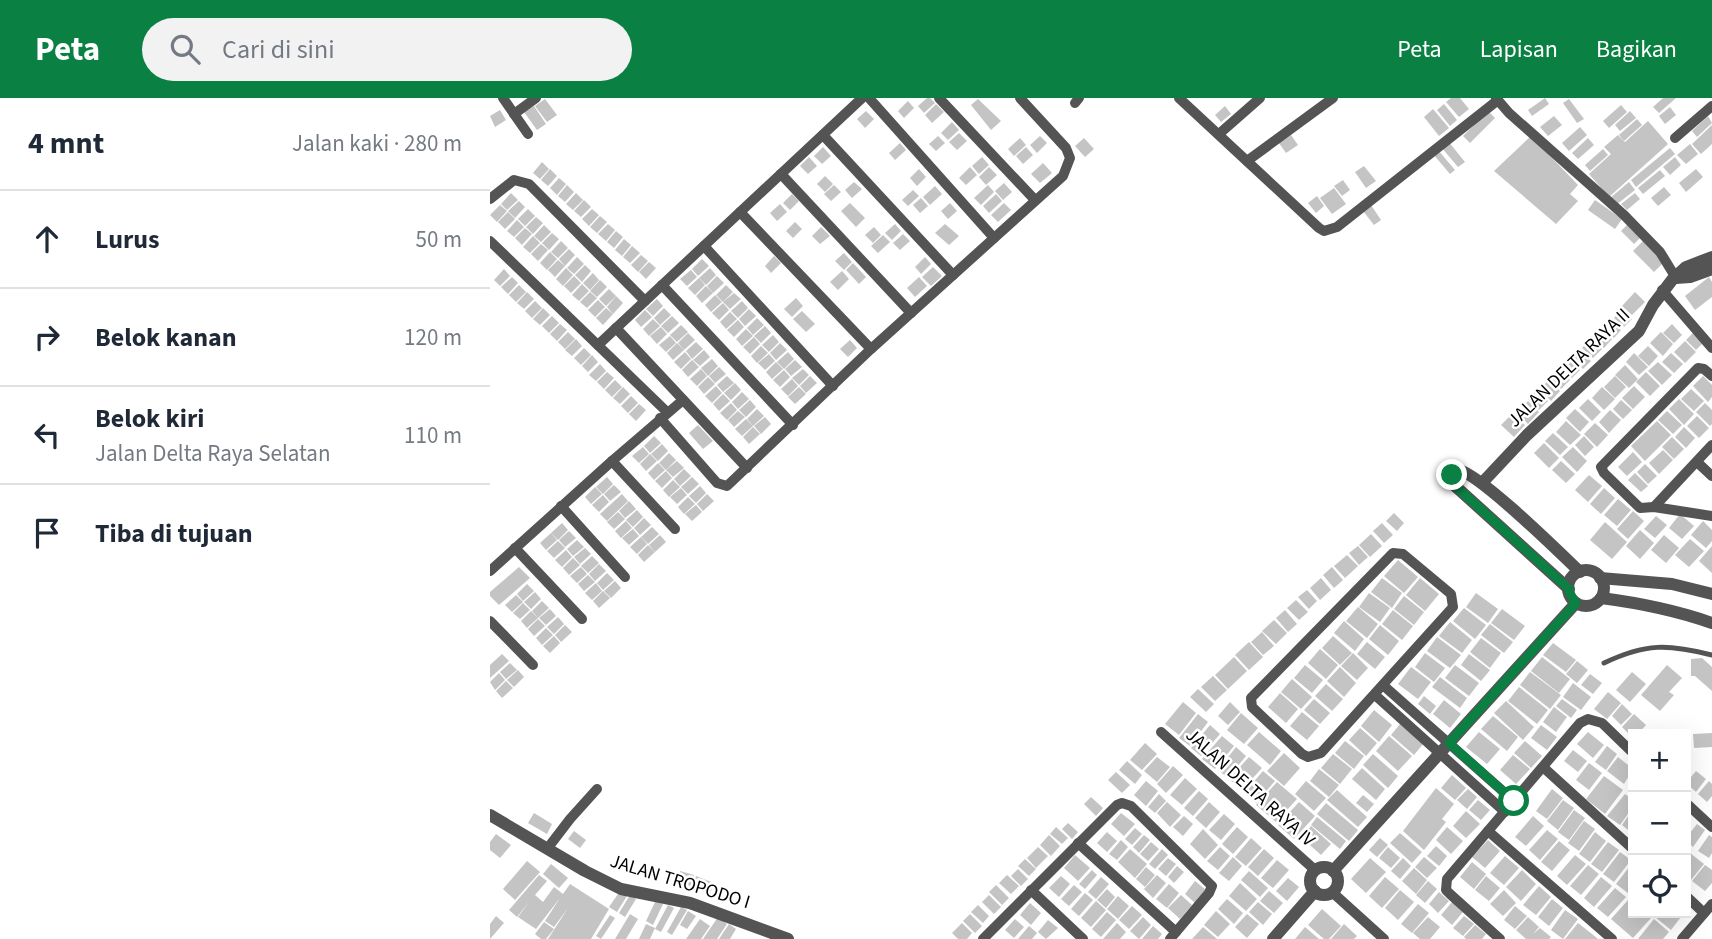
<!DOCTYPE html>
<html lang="id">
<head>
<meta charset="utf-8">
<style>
	body { margin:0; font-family:"Source Sans 3",sans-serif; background:#f2f2f3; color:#1f2937 }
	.controls { position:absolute; right:21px; bottom:21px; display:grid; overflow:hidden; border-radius:0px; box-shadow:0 7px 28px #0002 }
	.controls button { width:63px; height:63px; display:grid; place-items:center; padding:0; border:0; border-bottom:2px solid #e0e1e3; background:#fff; color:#1f2937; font:35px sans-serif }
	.stop { position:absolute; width:21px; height:21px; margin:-16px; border:5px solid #0b8043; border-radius:50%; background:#fff }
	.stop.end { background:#0b8043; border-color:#fff; box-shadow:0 2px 7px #0008 }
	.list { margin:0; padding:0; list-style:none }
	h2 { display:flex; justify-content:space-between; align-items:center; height:91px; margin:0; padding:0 28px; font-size:30px }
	h2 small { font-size:23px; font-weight:400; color:#747a83 }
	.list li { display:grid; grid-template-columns:46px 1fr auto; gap:21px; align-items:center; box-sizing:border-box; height:98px; padding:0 28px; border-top:2px solid #e0e1e3 }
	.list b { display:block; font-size:26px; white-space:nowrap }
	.list p { margin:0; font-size:23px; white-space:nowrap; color:#747a83 }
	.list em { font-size:23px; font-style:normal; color:#747a83 }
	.icon { flex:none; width:38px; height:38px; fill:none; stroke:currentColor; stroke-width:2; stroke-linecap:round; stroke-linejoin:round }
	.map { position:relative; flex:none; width:1222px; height:841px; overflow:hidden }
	header { display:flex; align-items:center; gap:42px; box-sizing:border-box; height:98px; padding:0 35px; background:#0b8043; color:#fff }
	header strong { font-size:33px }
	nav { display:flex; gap:38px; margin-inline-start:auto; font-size:24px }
	.search { width:490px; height:63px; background:#f2f2f3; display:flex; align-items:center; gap:18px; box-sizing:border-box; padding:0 24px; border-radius:38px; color:#747a83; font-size:26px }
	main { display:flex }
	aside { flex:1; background:#fff }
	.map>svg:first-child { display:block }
	.building { fill:#c4c4c4 }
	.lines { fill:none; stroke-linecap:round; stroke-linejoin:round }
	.service { stroke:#545454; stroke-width:5 }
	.minor { stroke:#545454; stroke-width:10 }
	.tertiary { stroke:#545454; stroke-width:12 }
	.route { stroke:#0b8043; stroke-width:9 }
	.labels { text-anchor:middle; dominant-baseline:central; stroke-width:5; stroke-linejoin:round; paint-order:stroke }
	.street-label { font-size:19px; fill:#000; stroke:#fff }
</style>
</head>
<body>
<header>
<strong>Peta</strong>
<div class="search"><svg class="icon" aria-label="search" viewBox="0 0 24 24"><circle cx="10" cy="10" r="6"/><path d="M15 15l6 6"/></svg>Cari di sini</div>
<nav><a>Peta</a><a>Lapisan</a><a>Bagikan</a></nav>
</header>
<main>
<aside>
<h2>4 mnt<small>Jalan kaki · 280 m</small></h2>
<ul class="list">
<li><svg class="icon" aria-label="ahead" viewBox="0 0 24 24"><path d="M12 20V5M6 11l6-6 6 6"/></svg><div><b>Lurus</b></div><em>50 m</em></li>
<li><svg class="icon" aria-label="right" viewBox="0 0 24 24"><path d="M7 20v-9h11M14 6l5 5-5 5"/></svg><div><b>Belok kanan</b></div><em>120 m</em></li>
<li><svg class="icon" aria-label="left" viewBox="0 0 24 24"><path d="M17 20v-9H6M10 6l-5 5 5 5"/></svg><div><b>Belok kiri</b><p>Jalan Delta Raya Selatan</p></div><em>110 m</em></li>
<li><svg class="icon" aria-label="arrive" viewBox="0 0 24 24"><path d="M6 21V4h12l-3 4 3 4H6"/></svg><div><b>Tiba di tujuan</b></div></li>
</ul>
</aside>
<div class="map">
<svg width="1222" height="841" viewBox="0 0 1222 841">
	<rect width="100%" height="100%" fill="#fff"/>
	<g class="building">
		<path d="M437,0h3l5,5 -11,10 -6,-7z"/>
		<path d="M961,0h9l9,11 -10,8 -13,-15z"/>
		<path d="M1055,0l4,6 -17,12 -4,-6z"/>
		<path d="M1173,0h13l-17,15 -6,-6z"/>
		<path d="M55,1l12,16 -10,7 -12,-16z"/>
		<path d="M488,1l23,22 -10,9 -20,-25z"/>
		<path d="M1079,1l15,20 -7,4 -14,-20z"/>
		<path d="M418,3l6,7 -10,10 -6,-7z"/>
		<path d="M446,6l8,8 -12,11 -7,-8z"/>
		<path d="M954,6l13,16 -7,6 -13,-16z"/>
		<path d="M1131,7l6,7 -18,16 -6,-7z"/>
		<path d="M44,8l12,18 -9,6 -13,-18z"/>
		<path d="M735,8l6,8 -10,8 -6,-7z"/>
		<path d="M1180,9l6,8 -11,9 -6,-8z"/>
		<path d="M943,11l16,19 -10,8 -15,-19z"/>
		<path d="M10,12l6,10 -11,7 -5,-11z"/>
		<path d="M376,13l8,8 -9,9 -8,-9z"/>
		<path d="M998,13l7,7 -25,25 -7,-7z"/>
		<path d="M1140,13l6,7 -16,13 -5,-6z"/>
		<path d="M1064,18l8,9 -14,11 -8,-9z"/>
		<path d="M1218,18l4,7 -15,14 -5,-6z"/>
		<path d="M1147,21l5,6 -18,16 -5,-6z"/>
		<path d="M1158,23l20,23 -59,53 -20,-23 22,-20 -7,-7 14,-12 7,7z"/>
		<path d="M462,24l7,8 -11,10 -7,-7z"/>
		<path d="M1222,27v19l-11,10 -9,-10z"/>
		<path d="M1090,29l7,8 -18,16 -7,-8z"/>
		<path d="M469,35l8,8 -10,9 -8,-8z"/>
		<path d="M801,37l7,10 -12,8 -7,-10z"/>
		<path d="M448,38l7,7 -9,8 -7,-7z"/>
		<path d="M550,38l7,7 -10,10 -7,-8z"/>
		<path d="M1041,38l47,49 -8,9 8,7 -22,23 -62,-53z"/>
		<path d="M530,40l6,7 -12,11 -6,-7z"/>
		<path d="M594,40l10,11 -9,8 -10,-11z"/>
		<path d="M1098,40l6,7 -16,14 -6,-6z"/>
		<path d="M958,43l17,21 -7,5 -17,-20z"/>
		<path d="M410,45l6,7 -11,10 -6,-7z"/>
		<path d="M1200,46l8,10 -12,10 -9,-9z"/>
		<path d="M333,49l8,9 -9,8 -8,-8z"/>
		<path d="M536,49l7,8 -10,9 -7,-8z"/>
		<path d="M1180,50l5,6 -39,33 -5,-7z"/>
		<path d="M1113,51l5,6 -18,16 -5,-6z"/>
		<path d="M948,52l17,20 -5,4 -17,-20z"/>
		<path d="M319,59l8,9 -9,8 -8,-8z"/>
		<path d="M492,59l7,8 -10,9 -7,-8z"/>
		<path d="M1185,59l6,8 -11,10 -7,-8z"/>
		<path d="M52,64l7,7 -9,10 -7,-6z"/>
		<path d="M553,65l9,10 -12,10 -9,-9z"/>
		<path d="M874,68l12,15 -10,7 -11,-16z"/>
		<path d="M480,69l7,8 -11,10 -7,-7z"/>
		<path d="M499,69l8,8 -11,10 -7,-8z"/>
		<path d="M60,71l7,7 -9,10 -7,-6z"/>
		<path d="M429,71l7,8 -9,9 -7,-8z"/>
		<path d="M1206,71l7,8 -17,15 -7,-9z"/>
		<path d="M1170,72l5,6 -22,18 -5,-6z"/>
		<path d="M335,78l8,8 -8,8 -8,-8z"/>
		<path d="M69,80l7,6 -9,11 -7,-7z"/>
		<path d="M853,82l7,10 -8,6 -8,-10z"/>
		<path d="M364,84l8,7 -10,9 -7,-8z"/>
		<path d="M1139,84l6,8 -19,15 -6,-7z"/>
		<path d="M514,85l8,9 -9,8 -8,-9z"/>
		<path d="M77,87l7,7 -9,10 -7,-6z"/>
		<path d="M344,87l7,7 -10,9 -7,-7z"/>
		<path d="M498,87l6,7 -13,13 -7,-7z"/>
		<path d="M445,88l7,8 -12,11 -7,-8z"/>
		<path d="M1174,89l7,8 -13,11 -7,-8z"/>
		<path d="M844,90l12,16 -14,10 -12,-16z"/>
		<path d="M423,92l6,6 -11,10 -6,-6z"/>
		<path d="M21,95l7,7 -11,10 -6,-6z"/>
		<path d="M86,95l7,7 -10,10 -7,-6z"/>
		<path d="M1145,95l5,6 -13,11 -6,-6z"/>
		<path d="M302,96l7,7 -9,9 -7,-7z"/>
		<path d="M506,96l6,7 -13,12 -6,-7z"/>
		<path d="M827,98l7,10 -8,7 -8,-10z"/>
		<path d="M431,100l7,8 -8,7 -7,-8z"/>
		<path d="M94,102l7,7 -10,10 -7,-6z"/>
		<path d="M1105,102l27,19 -7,10 -27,-19z"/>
		<path d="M29,103l6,6 -10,11 -7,-7z"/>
		<path d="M360,105l15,15 -9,9 -15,-16z"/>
		<path d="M460,105l7,8 -9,8 -7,-8z"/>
		<path d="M514,105l7,7 -13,12 -7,-7z"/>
		<path d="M290,106l7,8 -10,9 -7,-8z"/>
		<path d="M10,107l7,6 -10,11 -7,-7z"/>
		<path d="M881,107l10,15 -7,5 -11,-14z"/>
		<path d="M38,111l7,7 -10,10 -7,-7z"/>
		<path d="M102,111l7,6 -10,11 -7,-7z"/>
		<path d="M18,114l7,7 -10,10 -7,-7z"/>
		<path d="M110,118l7,6 -10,11 -7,-6z"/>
		<path d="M46,119l7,6 -10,11 -7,-7z"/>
		<path d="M27,122l7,7 -10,10 -7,-6z"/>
		<path d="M305,124l7,7 -9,9 -7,-7z"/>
		<path d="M118,126l7,6 -9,11 -8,-7z"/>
		<path d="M405,126l6,7 -9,9 -7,-7z"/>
		<path d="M455,126l14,12 -10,9 -14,-12z"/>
		<path d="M54,127l7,7 -10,10 -7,-6z"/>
		<path d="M1137,127l13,13 -6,6 -13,-13z"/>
		<path d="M331,129l9,9 -10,8 -8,-8z"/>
		<path d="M384,129l7,8 -8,8 -8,-8z"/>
		<path d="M35,130l7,6 -10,11 -7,-7z"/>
		<path d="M126,133l7,6 -9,11 -7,-6z"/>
		<path d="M62,135l7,6 -10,11 -7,-7z"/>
		<path d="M413,136l7,7 -10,9 -7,-7z"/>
		<path d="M393,137l7,7 -12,11 -7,-7z"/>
		<path d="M43,138l7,7 -10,10 -7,-6z"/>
		<path d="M134,141l7,6 -9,11 -7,-6z"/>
		<path d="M71,143l7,7 -10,10 -7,-6z"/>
		<path d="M1153,143l21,21 -10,10 -21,-21z"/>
		<path d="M51,146l7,6 -10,11 -7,-7z"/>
		<path d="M142,148l8,7 -10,10 -7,-6z"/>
		<path d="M79,151l6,6 -10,11 -6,-7z"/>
		<path d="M60,154l7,7 -10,11 -7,-7z"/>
		<path d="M354,155l8,9 -8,8 -9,-9z"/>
		<path d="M151,157l7,6 -10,11 -7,-7z"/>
		<path d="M284,158l7,7 -10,10 -6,-7z"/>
		<path d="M87,159l7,7 -10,10 -7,-6z"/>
		<path d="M435,159l6,7 -10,10 -6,-7z"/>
		<path d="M212,161l7,7 -11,10 -6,-7z"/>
		<path d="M68,162l7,6 -10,11 -7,-7z"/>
		<path d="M159,164l7,6 -10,11 -7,-7z"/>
		<path d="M363,165l13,14 -7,7 -13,-14z"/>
		<path d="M95,167l6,6 -9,11 -7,-7z"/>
		<path d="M443,169l9,9 -11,10 -9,-9z"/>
		<path d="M76,170l7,7 -10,11 -7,-7z"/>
		<path d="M220,170l6,7 -10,10 -7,-7z"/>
		<path d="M14,171l6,7 -10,10 -6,-6z"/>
		<path d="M201,172l6,7 -10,9 -7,-7z"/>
		<path d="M352,173l7,8 -11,11 -8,-8z"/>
		<path d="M103,175l6,7 -9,10 -7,-7z"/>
		<path d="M84,178l7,7 -10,10 -7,-7z"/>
		<path d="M227,178l7,7 -11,10 -6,-7z"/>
		<path d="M22,179l6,6 -10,11 -7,-7z"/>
		<path d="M429,179l8,9 -12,11 -8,-9z"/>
		<path d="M1219,179l3,5v15l-17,13 -10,-14z"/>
		<path d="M209,180l6,7 -10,10 -7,-7z"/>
		<path d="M110,182l7,7 -10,10 -7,-6z"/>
		<path d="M92,186l7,7 -10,10 -7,-6z"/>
		<path d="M29,187l7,7 -10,10 -7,-7z"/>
		<path d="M236,187l7,7 -10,10 -7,-7z"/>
		<path d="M216,188l7,7 -11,10 -6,-7z"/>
		<path d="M119,191l7,7 -10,10 -7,-7z"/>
		<path d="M37,194l7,7 -10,10 -7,-6z"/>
		<path d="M100,194l7,6 -10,10 -7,-6z"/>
		<path d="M1145,194l10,10 -13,13 -10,-9z"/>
		<path d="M244,195l7,6 -11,10 -7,-7z"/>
		<path d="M225,197l7,7 -11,10 -6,-7z"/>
		<path d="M126,198l7,7 -10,11 -6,-7z"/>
		<path d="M306,200l7,8 -11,11 -8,-8z"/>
		<path d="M167,201l6,7 -10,10 -7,-7z"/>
		<path d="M108,202l7,7 -10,10 -7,-7z"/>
		<path d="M45,203l7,7 -10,10 -7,-7z"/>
		<path d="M252,203l6,7 -10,10 -7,-7z"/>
		<path d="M233,205l6,7 -10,10 -7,-7z"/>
		<path d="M53,210l7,7 -10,10 -7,-6z"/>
		<path d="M116,210l7,6 -10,11 -7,-7z"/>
		<path d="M174,210l7,7 -11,10 -6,-7z"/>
		<path d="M259,211l7,7 -11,10 -6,-7z"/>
		<path d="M1132,211l10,10 -8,8 -10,-9z"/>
		<path d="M155,212l7,7 -11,10 -6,-7z"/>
		<path d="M312,213l13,13 -9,8 -13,-13z"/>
		<path d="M240,214l7,7 -11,10 -6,-7z"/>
		<path d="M62,218l7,7 -10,10 -7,-7z"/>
		<path d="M182,218l7,7 -11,10 -7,-7z"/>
		<path d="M267,220l7,7 -11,10 -6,-7z"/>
		<path d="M163,221l7,7 -11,10 -6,-7z"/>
		<path d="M248,222l6,7 -10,10 -7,-7z"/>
		<path d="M1121,222l10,10 -7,8 -11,-10z"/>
		<path d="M70,226l7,6 -10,11 -7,-7z"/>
		<path d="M1182,226l10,11 -8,8 -11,-10z"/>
		<path d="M191,227l7,7 -11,10 -7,-7z"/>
		<path d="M275,228l6,7 -10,10 -7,-7z"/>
		<path d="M171,229l6,7 -10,10 -7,-8z"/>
		<path d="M1111,230l11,11 -8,9 -12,-11z"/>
		<path d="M256,231l7,7 -11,10 -6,-7z"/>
		<path d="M78,234l7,7 -10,10 -7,-7z"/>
		<path d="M1171,234l12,12 -10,12 -13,-13z"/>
		<path d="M198,235l7,7 -11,10 -6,-7z"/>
		<path d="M1203,235l10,10 -7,7 -10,-10z"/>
		<path d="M283,237l6,7 -10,10 -7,-7z"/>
		<path d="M180,238l6,7 -10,9 -7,-7z"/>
		<path d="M264,239l6,7 -10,10 -7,-7z"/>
		<path d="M86,241l6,7 -10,10 -7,-6z"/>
		<path d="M1101,241l11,10 -9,9 -11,-10z"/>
		<path d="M360,242l7,8 -9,9 -8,-8z"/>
		<path d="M1195,243l11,11 -11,11 -11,-11z"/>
		<path d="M206,244l7,7 -11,10 -6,-8z"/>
		<path d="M187,245l7,7 -11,10 -6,-7z"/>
		<path d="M290,245l7,7 -11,10 -6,-7z"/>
		<path d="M271,248l7,7 -11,10 -6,-7z"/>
		<path d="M1158,248l10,10 -9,10 -11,-10z"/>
		<path d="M94,250l7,7 -10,10 -7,-7z"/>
		<path d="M1089,251l12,12 -8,8 -12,-12z"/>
		<path d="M214,252l6,7 -10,9 -7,-6z"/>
		<path d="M195,254l6,7 -10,10 -7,-7z"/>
		<path d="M298,254l6,7 -10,10 -7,-7z"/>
		<path d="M1144,255l14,14 -9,8 -13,-13z"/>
		<path d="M1181,255l12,11 -9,9 -12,-11z"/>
		<path d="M279,256l6,7 -10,9 -7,-7z"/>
		<path d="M102,257l6,7 -10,10 -6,-6z"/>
		<path d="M1078,259l12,13 -8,8 -13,-12z"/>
		<path d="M222,261l6,7 -10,10 -7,-8z"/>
		<path d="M202,262l7,7 -11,10 -6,-7z"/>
		<path d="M305,262l7,7 -11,9 -6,-7z"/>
		<path d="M286,264l7,7 -11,10 -6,-7z"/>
		<path d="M1168,264l14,13 -10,10 -14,-14z"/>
		<path d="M110,266l6,7 -10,10 -7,-6z"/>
		<path d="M1135,267l13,14 -9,9 -14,-13z"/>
		<path d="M229,269l7,7 -11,9 -6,-7z"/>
		<path d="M211,271l6,7 -10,10 -7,-7z"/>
		<path d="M313,271l6,6 -10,10 -7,-7z"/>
		<path d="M1069,271l11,11 -9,9 -11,-11z"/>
		<path d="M294,272l6,7 -10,10 -7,-7z"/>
		<path d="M117,274l7,6 -10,11 -7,-7z"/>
		<path d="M1156,274l14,14 -10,10 -14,-14z"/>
		<path d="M237,278l7,7 -11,9 -6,-7z"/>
		<path d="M320,278l7,7 -11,10 -6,-7z"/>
		<path d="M1125,278l11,11 -11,11 -11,-11z"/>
		<path d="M1213,278l9,9v12l-4,5 -15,-16z"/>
		<path d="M218,279l7,7 -11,10 -6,-7z"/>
		<path d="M302,281l6,7 -10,10 -7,-7z"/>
		<path d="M125,282l7,7 -10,10 -7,-7z"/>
		<path d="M1059,282l11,11 -9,10 -11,-12z"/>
		<path d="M245,285l6,7 -10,10 -7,-7z"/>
		<path d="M226,288l6,7 -10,10 -7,-7z"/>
		<path d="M1144,288l11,11 -12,12 -11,-11z"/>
		<path d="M133,289l7,7 -10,10 -7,-6z"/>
		<path d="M309,289l7,7 -11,10 -7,-7z"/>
		<path d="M1112,289l13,12 -11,11 -12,-12z"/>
		<path d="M1201,291l13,12 -10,10 -13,-12z"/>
		<path d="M1047,292l11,11 -9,9 -11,-11z"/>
		<path d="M252,294l7,7 -11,10 -6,-7z"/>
		<path d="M233,296l7,7 -11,10 -6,-7z"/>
		<path d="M141,298l7,7 -10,10 -7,-7z"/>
		<path d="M1098,301l13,13 -9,9 -13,-13z"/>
		<path d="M1189,301l15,15 -10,11 -15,-16z"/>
		<path d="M260,302l6,7 -10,10 -7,-7z"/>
		<path d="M1131,302l11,10 -9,9 -10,-10z"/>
		<path d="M1038,303l11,11 -11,12 -11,-11z"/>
		<path d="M241,305l6,7 -10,10 -7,-7z"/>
		<path d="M1215,305l7,7v14l-2,2 -14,-14z"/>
		<path d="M149,306l7,6 -10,11 -7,-7z"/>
		<path d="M267,311l7,7 -11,10 -6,-7z"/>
		<path d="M1085,311l14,13 -9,10 -14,-14z"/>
		<path d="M1120,312l11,10 -12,13 -10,-11z"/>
		<path d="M248,313l7,6 -11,10 -6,-7z"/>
		<path d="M1177,313l15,14 -9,9 -15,-14z"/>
		<path d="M1023,315l12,12 -11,12 -13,-12z"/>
		<path d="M1207,318l12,12 -10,10 -12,-12z"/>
		<path d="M275,319l6,7 -10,10 -7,-8z"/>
		<path d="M256,321l7,7 -11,10 -7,-7z"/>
		<path d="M1076,323l15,14 -11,10 -14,-13z"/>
		<path d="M1167,323l14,14 -26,26 -14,-15z"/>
		<path d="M1105,325l13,12 -11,12 -13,-13z"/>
		<path d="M208,327l15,16 -10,8 -14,-16z"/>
		<path d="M263,329l7,7 -11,10 -6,-7z"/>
		<path d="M1194,329l11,11 -9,10 -11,-11z"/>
		<path d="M1063,335l15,14 -8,8 -15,-14z"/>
		<path d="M164,338l7,7 -11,10 -6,-7z"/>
		<path d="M1094,338l10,11 -9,9 -10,-11z"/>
		<path d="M1182,339l12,12 -10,10 -12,-12z"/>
		<path d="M1054,345l15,15 -10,10 -15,-15z"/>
		<path d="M172,346l6,7 -10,10 -7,-7z"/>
		<path d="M153,349l6,7 -10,9 -7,-7z"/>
		<path d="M1083,349l14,14 -10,11 -15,-15z"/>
		<path d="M1173,352l10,10 -14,14 -10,-11z"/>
		<path d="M1143,354l9,10 -15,14 -9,-9z"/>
		<path d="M179,355l7,7 -10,10 -7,-7z"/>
		<path d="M160,356l7,7 -11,10 -6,-7z"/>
		<path d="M187,363l7,7 -11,9 -7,-7z"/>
		<path d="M1071,363l14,13 -9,9 -14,-13z"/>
		<path d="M168,365l7,7 -11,10 -6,-7z"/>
		<path d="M1155,366l12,12 -9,8 -11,-12z"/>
		<path d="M194,371l7,7 -11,10 -6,-7z"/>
		<path d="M176,373l6,7 -10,10 -7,-7z"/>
		<path d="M1145,375l13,13 -7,6 -13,-12z"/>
		<path d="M1099,377l13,11 -14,16 -13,-12z"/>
		<path d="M117,379l6,7 -10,10 -7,-7z"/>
		<path d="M202,379l7,7 -11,10 -7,-7z"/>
		<path d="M183,382l7,7 -11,10 -6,-7z"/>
		<path d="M124,387l7,7 -11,9 -6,-7z"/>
		<path d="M210,388l6,7 -10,10 -7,-7z"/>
		<path d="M105,389l7,7 -11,10 -6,-7z"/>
		<path d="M191,390l6,7 -10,9 -7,-7z"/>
		<path d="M1114,390l11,10 -14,16 -11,-10z"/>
		<path d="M132,396l6,7 -21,20 -7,-7z"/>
		<path d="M217,396l7,7 -11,10 -6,-7z"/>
		<path d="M113,397l6,7 -10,10 -7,-7z"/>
		<path d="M198,399l7,7 -11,10 -6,-7z"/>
		<path d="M1128,401l13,11 -14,16 -13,-11z"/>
		<path d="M139,403l7,8 -11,9 -6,-7z"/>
		<path d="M206,407l6,7 -10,9 -7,-7z"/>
		<path d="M147,412l6,7 -10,10 -7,-7z"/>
		<path d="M1143,413l11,10 -16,18 -11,-10z"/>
		<path d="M128,414l7,7 -11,10 -7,-7z"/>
		<path d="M904,415l10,10 -7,8 -11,-10z"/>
		<path d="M1190,416l14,12 -12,13 -13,-11z"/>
		<path d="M1166,418l11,9 -12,13 -11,-9z"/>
		<path d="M154,420l7,7 -11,10 -6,-7z"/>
		<path d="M136,423l6,7 -11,10 -6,-7z"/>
		<path d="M1213,423l9,9v11l-6,7 -15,-13z"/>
		<path d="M1115,424l22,20 -15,17 -22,-19z"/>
		<path d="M72,425l6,7 -10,10 -7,-7z"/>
		<path d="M892,425l11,12 -9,8 -11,-12z"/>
		<path d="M162,429l7,7 -11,10 -7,-7z"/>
		<path d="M143,431l6,7 -10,9 -7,-7z"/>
		<path d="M1150,432l14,13 -14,16 -14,-13z"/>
		<path d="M79,433l7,7 -11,9 -6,-7z"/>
		<path d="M61,435l6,7 -11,10 -6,-7z"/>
		<path d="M881,436l11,12 -12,11 -11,-12z"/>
		<path d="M170,437l6,7 -11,10 -6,-7z"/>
		<path d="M1174,437l15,13 -13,15 -15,-13z"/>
		<path d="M151,439l6,7 -10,10 -7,-7z"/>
		<path d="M1200,441l14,12 -15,16 -14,-12z"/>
		<path d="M87,442l7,7 -11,9 -6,-7z"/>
		<path d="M68,443l7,7 -11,10 -7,-7z"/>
		<path d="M158,447l7,7 -11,10 -6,-7z"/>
		<path d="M868,448l10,11 -9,8 -10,-12z"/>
		<path d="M1222,448v27l-13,-12z"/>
		<path d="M95,450l6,6 -11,10 -6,-7z"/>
		<path d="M76,452l6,7 -10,10 -7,-7z"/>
		<path d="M857,457l11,11 -13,12 -11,-12z"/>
		<path d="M102,458l7,7 -11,10 -7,-7z"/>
		<path d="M83,460l7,7 -11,10 -6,-7z"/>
		<path d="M908,462l20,17 -14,16 -20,-17z"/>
		<path d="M109,466l7,7 -11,10 -6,-7z"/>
		<path d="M29,469l11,11 -31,27 -9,-9v-4z"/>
		<path d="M91,469l6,7 -10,9 -7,-7z"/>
		<path d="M842,469l11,13 -9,8 -11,-13z"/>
		<path d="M117,475l7,7 -11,10 -6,-7z"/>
		<path d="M98,477l7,7 -11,9 -6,-7z"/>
		<path d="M831,480l10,12 -11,10 -10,-12z"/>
		<path d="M892,480l20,15 -10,15 -21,-16z"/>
		<path d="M930,480l19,16 -14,17 -19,-16z"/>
		<path d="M125,483l6,7 -10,10 -7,-7z"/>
		<path d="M106,485l6,8 -10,9 -7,-7z"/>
		<path d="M37,486l7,7 -11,10 -6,-7z"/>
		<path d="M817,492l10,11 -8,8 -11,-12z"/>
		<path d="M113,493l7,7 -11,10 -6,-7z"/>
		<path d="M45,494l6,7 -10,10 -7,-7z"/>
		<path d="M879,495l21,15 -10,14 -21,-15z"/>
		<path d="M986,495l22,16 -10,14 -22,-16z"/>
		<path d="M26,497l7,7 -11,10 -7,-7z"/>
		<path d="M914,498l20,16 -10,13 -20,-16z"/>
		<path d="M806,502l12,12 -9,8 -12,-12z"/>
		<path d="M52,503l7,7 -11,10 -6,-7z"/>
		<path d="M33,505l7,7 -10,9 -7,-6z"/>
		<path d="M868,509l20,17 -11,14 -21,-17z"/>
		<path d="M974,510l22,17 -11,14 -22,-18z"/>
		<path d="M60,511l6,7 -10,9 -7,-7z"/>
		<path d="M1012,511l23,17 -11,14 -23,-17z"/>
		<path d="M795,512l12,14 -9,8 -12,-14z"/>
		<path d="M903,512l20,16 -11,14 -20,-16z"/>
		<path d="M41,513l7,7 -11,10 -6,-7z"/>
		<path d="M68,519l6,7 -10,10 -7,-7z"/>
		<path d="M48,521l7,7 -11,10 -6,-7z"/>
		<path d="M784,522l13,13 -11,11 -14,-13z"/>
		<path d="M854,523l20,18 -9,12 -21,-18z"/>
		<path d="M960,524l22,18 -10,13 -23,-17z"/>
		<path d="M1000,526l23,18 -9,11 -23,-18z"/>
		<path d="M75,527l7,7 -11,10 -6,-7z"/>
		<path d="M890,527l19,16 -11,14 -19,-16z"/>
		<path d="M56,530l7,7 -11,10 -6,-7z"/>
		<path d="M772,534l12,14 -11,9 -12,-13z"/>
		<path d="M64,538l6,7 -10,10 -7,-7z"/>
		<path d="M843,538l19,17 -12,12 -18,-17z"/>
		<path d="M947,539l24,18 -11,13 -23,-17z"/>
		<path d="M991,540l20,15 -11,15 -20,-16z"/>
		<path d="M759,544l14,15 -14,13 -14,-15z"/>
		<path d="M877,544l18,15 -10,12 -18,-15z"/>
		<path d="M1063,545l23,17 -10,12 -23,-17z"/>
		<path d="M830,551l18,16 -12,14 -18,-16z"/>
		<path d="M863,555l15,15 -11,12 -16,-14z"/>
		<path d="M935,555l20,15 -11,14 -19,-15z"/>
		<path d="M12,556l7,7 -19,17v-13z"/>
		<path d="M979,556l21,16 -9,11 -20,-16z"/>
		<path d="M744,559l13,14 -19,18 -13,-14z"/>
		<path d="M1052,559l28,22 -11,14 -28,-22z"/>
		<path d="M1212,560l10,9v24l-17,-15h-4v-17z"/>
		<path d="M1087,563l11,9 -11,13 -11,-9z"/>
		<path d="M20,565l7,7 -11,9 -6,-7z"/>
		<path d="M815,567l18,15 -11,13 -18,-15z"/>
		<path d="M965,567l24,18 -10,13 -24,-18z"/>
		<path d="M1177,567l15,13 -13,14 5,3 -14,16 -19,-16z"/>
		<path d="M850,569l16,16 -12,14 -17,-16z"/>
		<path d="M921,569l20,15 -13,17 -20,-15z"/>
		<path d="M28,572l6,7 -10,10 -7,-7z"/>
		<path d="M1040,574l31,23 -11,14 -30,-24z"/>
		<path d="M1142,574l14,12 -16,18 -14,-12z"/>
		<path d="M9,575l6,7 -10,10 -5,-8z"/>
		<path d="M1100,576l12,9 -9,11 -12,-9z"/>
		<path d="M723,578l14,14 -12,11 -14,-14z"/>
		<path d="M950,579l27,21 -7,10 -28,-21z"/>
		<path d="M802,581l20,18 -11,12 -20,-17z"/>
		<path d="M16,583l7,7 -11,10 -6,-7z"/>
		<path d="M1083,585l18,14 -10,13 -18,-13z"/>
		<path d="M836,586l17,15 -11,12 -17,-15z"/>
		<path d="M1029,589l29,23 -11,14 -29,-23z"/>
		<path d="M708,591l16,15 -8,8 -16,-15z"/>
		<path d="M1118,594l13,11 -14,16 -13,-10z"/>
		<path d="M790,595l18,16 -12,14 -18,-16z"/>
		<path d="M934,598l12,10 -6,8 -12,-10z"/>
		<path d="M824,601l16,14 -10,11 -16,-14z"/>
		<path d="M1072,601l15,11 -6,8 -15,-12z"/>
		<path d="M954,602l17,14 -11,14 -17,-14z"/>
		<path d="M1016,603l28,26 -11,13 -29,-27z"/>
		<path d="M693,604l13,11 -17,22 -14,-11z"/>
		<path d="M740,604l10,10 -12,13 -10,-9z"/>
		<path d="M1132,606l10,10 -11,11 -9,-9z"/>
		<path d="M1064,609l13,10 -11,15 -13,-10z"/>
		<path d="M884,612l18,15 -13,17 -18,-16z"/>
		<path d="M812,614l17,14 -12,14 -17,-14z"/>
		<path d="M751,615l17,15 -14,16 -17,-14z"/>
		<path d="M708,616l10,8 -18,24 -11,-8z"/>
		<path d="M1144,616l12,11 -8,9h-5v4l-11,-11z"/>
		<path d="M1003,618l25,21 -11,14 -26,-22z"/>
		<path d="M910,626l23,20 -9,11 -23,-20z"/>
		<path d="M720,627l10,9 -19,22 -10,-8z"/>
		<path d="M1051,627l16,12 -10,13 -16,-12z"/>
		<path d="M870,630l17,15 -11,13 -17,-16z"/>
		<path d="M769,634l22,19 -11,14 -23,-20z"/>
		<path d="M989,634l21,17 -13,15 -21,-17z"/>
		<path d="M1098,634l16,13 -11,13 -16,-14z"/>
		<path d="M1222,635v14l-18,1 -1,-14z"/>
		<path d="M732,638l12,10 -19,23 -13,-10z"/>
		<path d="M899,638l23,20 -14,15 -22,-20z"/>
		<path d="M855,643l19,15 -10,13 -19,-16z"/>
		<path d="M1035,643l17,15 -11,12 -17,-15z"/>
		<path d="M655,645l12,11 -15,16 -12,-10z"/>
		<path d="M1117,648l10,8 -11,16 -11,-8z"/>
		<path d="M746,649l10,9 -18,22 -10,-8z"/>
		<path d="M1083,652l14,11 -9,11 -14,-11z"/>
		<path d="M794,655l16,15 -16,18 -17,-15z"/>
		<path d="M843,656l19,15 -12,15 -19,-16z"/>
		<path d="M883,656l25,22 -10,12 -25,-23z"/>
		<path d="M1023,657l17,14 -14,15 -16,-14z"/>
		<path d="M667,659l13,10 -13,15 -13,-11z"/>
		<path d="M759,659l13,11 -20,22 -13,-11z"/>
		<path d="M1128,659l15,12 -9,15 -17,-13z"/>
		<path d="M637,663l15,14 -7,9 -16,-14z"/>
		<path d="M1099,665l13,10 -13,17 -13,-10z"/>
		<path d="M683,668l10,9 -17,18 -9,-9z"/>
		<path d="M872,670l23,21 -9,11 -24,-21z"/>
		<path d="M829,671l20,16 -10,12 -19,-16z"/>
		<path d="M773,673l12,10 -19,22 -12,-10z"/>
		<path d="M1206,673l10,8 -10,13 -10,-9z"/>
		<path d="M626,674l14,13 -8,8 -14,-13z"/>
		<path d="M962,677l14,13 -11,12 -14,-12z"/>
		<path d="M1114,678l19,14 -18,24 -19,-15z"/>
		<path d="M695,680l12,11 -15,16 -12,-10z"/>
		<path d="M656,683l12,10 -12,15 -12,-11z"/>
		<path d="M816,683l20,17 -12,13 -19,-17z"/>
		<path d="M1219,683l3,3v12l-5,6 -9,-8z"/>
		<path d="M787,684l20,17 -21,23 -20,-17z"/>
		<path d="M946,690l18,16 -12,15 4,3 -22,28 -21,-19z"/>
		<path d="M978,691l9,8 -10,12 -10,-9z"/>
		<path d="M1062,691l11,9 -16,21 -11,-8z"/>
		<path d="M847,692l30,27 -9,10 -31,-27z"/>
		<path d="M709,693l9,8 -15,17 -9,-8z"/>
		<path d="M669,696l7,7 -11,12 -7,-6z"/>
		<path d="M1135,696l8,6v7l-13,18 -13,-9z"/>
		<path d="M873,697l11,9 -7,8 -11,-9z"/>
		<path d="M601,699l12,11 -7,8 -12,-12z"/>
		<path d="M988,702l12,10 -9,10 -12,-10z"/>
		<path d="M1073,702l11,8 -16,22 -11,-9z"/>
		<path d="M677,704l14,13 -11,12 -13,-14z"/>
		<path d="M719,704l11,10 -14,16 -11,-10z"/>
		<path d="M809,704l16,14 -21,23 -16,-14z"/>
		<path d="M836,705l32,27 -9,11 -32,-27z"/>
		<path d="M1143,711v25l-11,-9z"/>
		<path d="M1084,712l11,8 -16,22 -11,-8z"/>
		<path d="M976,713l14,13 -14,14 -13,-12z"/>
		<path d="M44,715l18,11 -5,10 -19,-11z"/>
		<path d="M631,715l14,11 -11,12 -13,-12z"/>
		<path d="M734,716l11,10 -14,16 -12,-10z"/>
		<path d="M694,718l9,8 -10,12 -10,-9z"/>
		<path d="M1043,718l11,10 -18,20 -11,-9z"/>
		<path d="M827,719l29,24 -6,8 -29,-24z"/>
		<path d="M1094,723l11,8 -16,22 -11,-8z"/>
		<path d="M578,725l10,9 -6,7 -10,-10z"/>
		<path d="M1207,726l8,6 -12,17 -7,-6v-3z"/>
		<path d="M821,728l20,18 -10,11 -20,-18z"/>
		<path d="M566,729l12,11 -6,6 -12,-10z"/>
		<path d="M747,729l11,10 -15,17 -11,-10z"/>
		<path d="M957,729l16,14 -12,13 -15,-14z"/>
		<path d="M645,730l7,6 -10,11 -7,-6z"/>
		<path d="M713,731l15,16 -13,14 -15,-15z"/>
		<path d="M1057,732l11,9 -18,21 -11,-10z"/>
		<path d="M84,733l12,9 -6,8 -12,-9z"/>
		<path d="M617,734l10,9 -10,11 -10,-9z"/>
		<path d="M1105,734l11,9 -16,21 -11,-8z"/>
		<path d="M910,735l22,19 -10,11 -22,-20z"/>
		<path d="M6,736l15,11 -11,13 -10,-8v-8z"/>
		<path d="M559,737l11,11 -9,10 -11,-11z"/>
		<path d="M654,737l6,5 -11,13 -6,-6z"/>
		<path d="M1219,737l3,2v16l-3,5 -11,-7z"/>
		<path d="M761,740l11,10 -16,18 -11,-9z"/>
		<path d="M890,740l8,7 -11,12 -8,-7z"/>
		<path d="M631,742l7,7 -11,13 -8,-6z"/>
		<path d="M998,742l12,11 -15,17 -13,-11z"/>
		<path d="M1069,743l11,9 -18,21 -11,-9z"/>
		<path d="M661,744l8,7 -11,12 -8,-7z"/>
		<path d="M1118,744l11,8 -17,22 -11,-8z"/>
		<path d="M946,748l11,10 -8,10 -12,-10z"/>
		<path d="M548,749l10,9 -12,12 -9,-10z"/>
		<path d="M730,749l10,9 -12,14 -11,-9z"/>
		<path d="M898,749l12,11 -9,10 -12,-10z"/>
		<path d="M640,751l17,15 -12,14 -17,-16z"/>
		<path d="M672,751l6,6 -13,14 -6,-5z"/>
		<path d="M774,751l10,9 -16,18 -10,-9z"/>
		<path d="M1130,754l11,8 -17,22 -11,-8z"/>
		<path d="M1200,755l14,11 -13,16 -5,-3v-18z"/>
		<path d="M585,757l15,13 -12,13 -14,-13z"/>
		<path d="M1085,757l11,9 -19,21 -10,-9z"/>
		<path d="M1015,758l14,12 -15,17 -14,-12z"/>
		<path d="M743,759l9,9 -13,15 -10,-8z"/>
		<path d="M934,759l13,11 -10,10 -12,-11z"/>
		<path d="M678,760l8,6 -10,12 -8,-7z"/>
		<path d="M880,760l16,14 -20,21 -15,-14z"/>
		<path d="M913,760l8,8 -11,13 -9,-8z"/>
		<path d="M535,761l11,10 -7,7 -11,-10z"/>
		<path d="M787,762l12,10 -16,18 -12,-10z"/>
		<path d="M37,763l13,11 -25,28 -12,-11z"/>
		<path d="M982,764l14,12 -12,15 -14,-12z"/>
		<path d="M1143,764v25l-5,6 -12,-9z"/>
		<path d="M61,766l17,14 -9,10 -16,-14z"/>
		<path d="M1098,767l11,9 -18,21 -11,-9z"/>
		<path d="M1215,767l7,5v13l-7,8 -13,-10z"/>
		<path d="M687,768l7,6 -10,11 -6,-6z"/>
		<path d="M656,769l9,8 -10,12 -9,-8z"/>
		<path d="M924,770l13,12 -11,14 -14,-13z"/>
		<path d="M528,771l10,10 -7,7 -10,-10z"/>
		<path d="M602,772l5,5 -12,14 -6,-5z"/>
		<path d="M1032,772l14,14 -15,17 -15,-14z"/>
		<path d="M190,773l14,4 -3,11 -14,-4z"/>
		<path d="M759,773l19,17 -8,9 -19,-17z"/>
		<path d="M49,777l8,6 -12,14 8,7 11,-15 9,7 7,-10 39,25 -18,30h-43l20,-31 -14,19 -9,-6 15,-23 -24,31 -18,-12 11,-15 -12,15 -8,-7z"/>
		<path d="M517,777l12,11 -8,8 -12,-11z"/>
		<path d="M667,777l9,8 -13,15 -9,-9z"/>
		<path d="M206,778l18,7 -4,11 -18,-7z"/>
		<path d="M571,778l9,8 -11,13 -10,-9z"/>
		<path d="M996,778l14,12 -11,13 -14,-11z"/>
		<path d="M611,779l8,7 -13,15 -8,-7z"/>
		<path d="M895,779l14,12 -17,19 -13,-12z"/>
		<path d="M1111,779l11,9 -18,21 -10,-9z"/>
		<path d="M798,780l11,9 -12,14 -11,-10z"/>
		<path d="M705,783l11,9 -11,13 -10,-9z"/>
		<path d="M938,783l9,8 -12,14 -9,-8z"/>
		<path d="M750,785l17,16 -11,12 -17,-15z"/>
		<path d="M679,786l10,9 -12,15 -11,-9z"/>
		<path d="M506,787l13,13 -7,7 -13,-13z"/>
		<path d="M584,787l8,7 -13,14 -8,-7z"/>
		<path d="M1049,788l12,11 -15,18 -13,-10z"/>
		<path d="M1125,790l11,9 -18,20 -11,-9z"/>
		<path d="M617,791l8,8 -9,11 -9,-8z"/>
		<path d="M910,792l14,12 -16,18 -13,-12z"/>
		<path d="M1014,792l12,13 -13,13 -13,-12z"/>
		<path d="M130,793l7,5 -10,16 -8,-5z"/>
		<path d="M779,793l14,12 -9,10 -14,-12z"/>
		<path d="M949,794l10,9 -11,12 -9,-9z"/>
		<path d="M595,795l8,7 -14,16 -8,-7z"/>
		<path d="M140,797l6,4 -11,18 -6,-4z"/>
		<path d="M499,797l12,12 -7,7 -12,-12z"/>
		<path d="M691,797l11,10 -12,14 -12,-11z"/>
		<path d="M628,798l11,10 -11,13 -11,-10z"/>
		<path d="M737,801l16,14 -9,11 -16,-15z"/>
		<path d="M1062,801l11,9 -14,18 -11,-9z"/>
		<path d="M1139,801l4,4v10h12l6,5 -18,20 -22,-19z"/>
		<path d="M166,802l7,4 -10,21 -7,-4z"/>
		<path d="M606,803l10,9 -15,17 -10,-9z"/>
		<path d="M768,804l14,12 -9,11 -14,-13z"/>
		<path d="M962,804l11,10 -11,13 -11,-10z"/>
		<path d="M540,805l11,10 -10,12 -11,-10z"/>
		<path d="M928,806l11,9 -17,20 -11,-9z"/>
		<path d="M178,807l6,3 -13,24 -6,-3z"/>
		<path d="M488,807l11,11 -6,7 -12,-11z"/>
		<path d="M642,808l10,9 -13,14 -10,-9z"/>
		<path d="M1025,808l12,10 -12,13 -11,-9z"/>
		<path d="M191,809l6,3 -15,25 -5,-3z"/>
		<path d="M832,811l19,17 -12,13h-5l-16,-14z"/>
		<path d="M1075,812l13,9 -15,20 -12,-9z"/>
		<path d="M198,813l8,5 -9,13 -7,-4z"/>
		<path d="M726,813l14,13 -12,13 -14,-12z"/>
		<path d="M617,814l9,8 -15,17 -9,-8z"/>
		<path d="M1168,815h26l-13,17 -16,-13z"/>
		<path d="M140,816l8,5 -12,20h-11z"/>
		<path d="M480,816l12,12 -7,7 -12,-12z"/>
		<path d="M757,816l12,10 -12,14 -12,-11z"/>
		<path d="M120,817l5,3 -14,21 -5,-3z"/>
		<path d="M6,818l8,7 -14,16v-15z"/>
		<path d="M974,818l10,8 -11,12 -10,-8z"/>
		<path d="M228,819l9,7 -10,15h-14z"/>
		<path d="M653,819l8,8 -12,14 -9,-8z"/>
		<path d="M938,819l12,10 -10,12h-10l-7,-6z"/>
		<path d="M1038,819l11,10 -6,7 7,-6 11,9 -2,2h-23l-10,-9z"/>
		<path d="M210,821l10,7 -9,13h-15z"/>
		<path d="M525,821l9,8 -10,11 -9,-8z"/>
		<path d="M1164,821l15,13 -6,7h-25z"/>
		<path d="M558,822l10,8 -12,11 -8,-7z"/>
		<path d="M54,824l10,7 -8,10h-5l-6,-5z"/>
		<path d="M472,825l10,10 -5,6h-9l-6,-6z"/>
		<path d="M627,825l9,9 -6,7h-17z"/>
		<path d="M1088,825l14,11 6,5h-33z"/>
		<path d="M156,826l9,4 -5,11h-11z"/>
		<path d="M239,826l7,5 -6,10h-11z"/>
		<path d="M854,826l13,12 -3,3h-23z"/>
		<path d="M985,827l11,9 -4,5h-16l-2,-2z"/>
		<path d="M539,828l8,7 -5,6h-14z"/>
		<path d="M663,828l9,8 -4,5h-16z"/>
		<path d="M713,829l14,12h-25z"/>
		<path d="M815,829l14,12h-24z"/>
	</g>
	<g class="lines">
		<path class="service" d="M1114,565c42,-20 64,-19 108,-8"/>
		<g class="minor">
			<path d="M13,0l25,36"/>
			<path d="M379,0l125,140"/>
			<path d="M449,0l96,102"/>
			<path d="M689,0l140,130 5,3 13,-4 161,-127"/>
			<path d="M1006,0l13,15 115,102 36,37 16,26"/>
			<path d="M585,5l4,-5"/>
			<path d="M24,16l22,-16"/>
			<path d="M729,36l41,-36"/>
			<path d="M333,37l130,140"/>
			<path d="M1185,40l37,-32"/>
			<path d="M757,63l86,-63"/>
			<path d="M291,76l130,139"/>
			<path d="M0,101l24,-19 15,4 116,117"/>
			<path d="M250,114l131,137"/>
			<path d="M0,143l177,171"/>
			<path d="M214,148l129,140"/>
			<path d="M172,187l131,140"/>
			<path d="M1172,192l50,58"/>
			<path d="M126,230l131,140"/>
			<path d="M108,247l264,-247"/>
			<path d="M1222,278l-8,-7 -6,-1 -97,99 3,6 36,35 14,-1 58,9"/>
			<path d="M170,320l57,65 10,3 144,-137 192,-173 7,-18 -4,-10 -46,-50"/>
			<path d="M122,363l63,68"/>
			<path d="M1207,364l15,14"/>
			<path d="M71,408l64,71"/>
			<path d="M1164,409l58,-62"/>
			<path d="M25,450l67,71"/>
			<path d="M903,455l10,1 48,40 2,13 -132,146 -13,4 -6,-3 -50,-47 -1,-9z"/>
			<path d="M0,473l122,-110 71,-61"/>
			<path d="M0,523l43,44"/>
			<path d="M894,588l130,115"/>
			<path d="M885,597l130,117"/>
			<path d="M671,634l154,138"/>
			<path d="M1053,669l90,82"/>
			<path d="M1196,705l26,24"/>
			<path d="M998,733l124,108"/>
			<path d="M588,745l98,89"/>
			<path d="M57,751l23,-30 27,-30"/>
			<path d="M541,792l52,49"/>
			<path d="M842,794l52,47"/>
			<path d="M1196,798l18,17"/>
			<path d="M493,841l134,-134 5,-2 9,3 81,80 -3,7 -39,46"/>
			<path d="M1010,841l-50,-45 -4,-4 1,-11 133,-156 8,-4 14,4 31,30"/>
			<path d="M1192,841l30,-35"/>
		</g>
		<g class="tertiary">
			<path d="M1186,180l14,-1 22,-8"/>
			<path d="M992,385l45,-48 112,-104 14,-26 19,-25 14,-13 26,-10"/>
			<circle cx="1096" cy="490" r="18"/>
			<path d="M1110,480l72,6 40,10"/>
			<path d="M1079,491l-115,-104 -2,-10 7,-5c23,6 99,81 121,102"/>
			<path d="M1111,500c39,5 74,12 111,25"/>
			<path d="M0,717l95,56 36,18 69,14 98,36"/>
			<circle cx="834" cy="783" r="14"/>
			<path d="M843,773l243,-268"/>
			<path d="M783,841l42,-48"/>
		</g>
	</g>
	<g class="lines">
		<path class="route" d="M962,377l2,10 115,104 1,5 6,9 -127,140 65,58"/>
	</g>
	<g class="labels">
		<g class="street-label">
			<text transform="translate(1079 270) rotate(-44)">JALAN DELTA RAYA II</text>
			<text transform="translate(760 690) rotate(42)">JALAN DELTA RAYA IV</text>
			<text transform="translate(190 784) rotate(17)">JALAN TROPODO I</text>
		</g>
	</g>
</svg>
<div class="controls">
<button>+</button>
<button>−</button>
<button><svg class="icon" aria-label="locate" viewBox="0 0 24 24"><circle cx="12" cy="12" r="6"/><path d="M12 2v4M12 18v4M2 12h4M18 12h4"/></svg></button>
</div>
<div class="stop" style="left:1024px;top:703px"></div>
<div class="stop end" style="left:962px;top:377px"></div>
</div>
</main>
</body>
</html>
